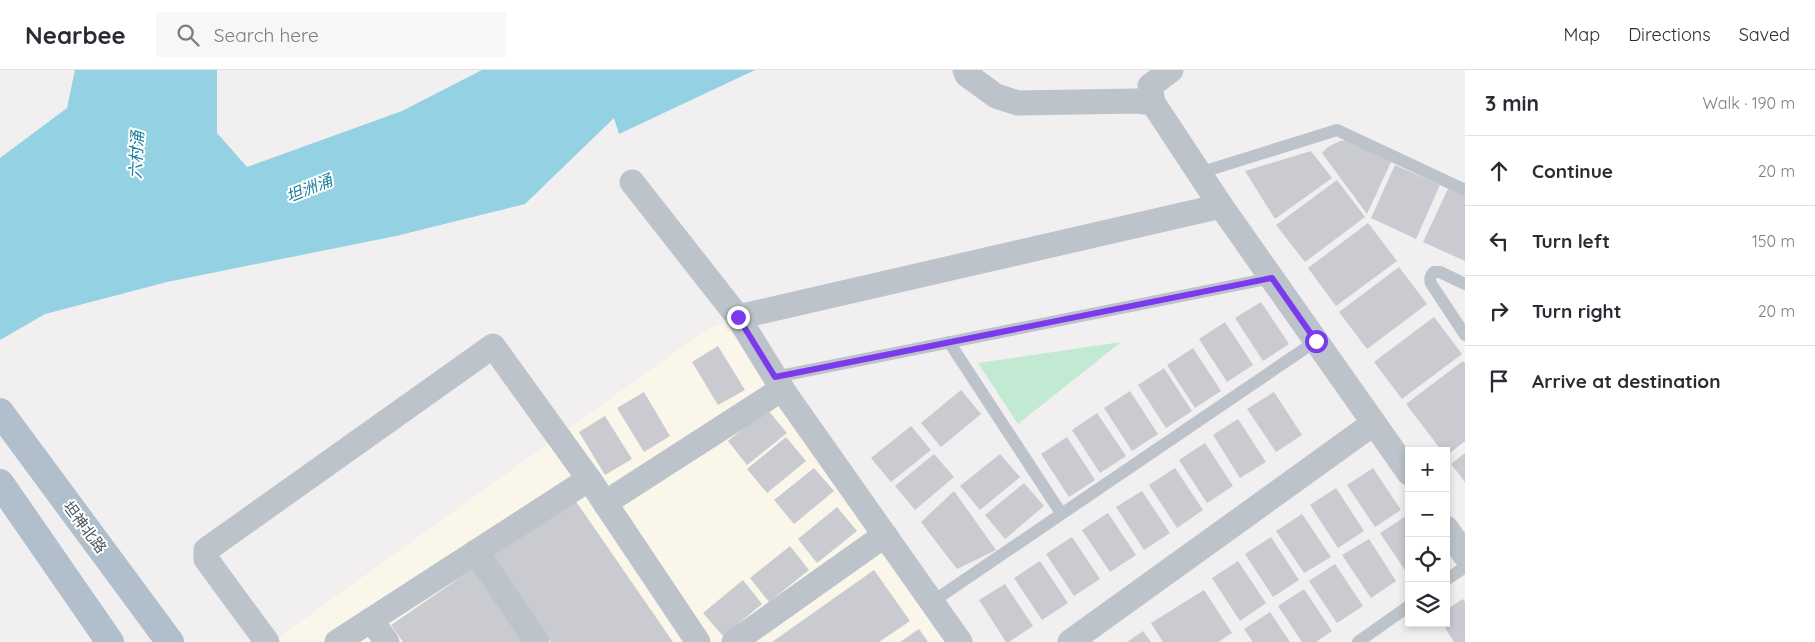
<!DOCTYPE html>
<html lang="en">
<head>
<meta charset="utf-8">
<style>
	body { margin:0; font-family:Quicksand,"Noto Sans SC",sans-serif; background:#f7f7f7; color:#2b2b33 }
	.controls { position:absolute; right:15px; bottom:15px; display:grid; overflow:hidden; border-radius:0px; box-shadow:0 2px 8px #0003 }
	.controls button { width:45px; height:45px; display:grid; place-items:center; padding:0; border:0; border-bottom:1px solid #e1e1e2; background:#fff; color:#2b2b33; font:25px sans-serif }
	.stop { position:absolute; width:15px; height:15px; margin:-11px; border:4px solid #7c3aed; border-radius:50%; background:#fff }
	.stop.end { background:#7c3aed; border-color:#fff; box-shadow:0 1px 5px #0008 }
	.list { margin:0; padding:0; list-style:none }
	h2 { display:flex; justify-content:space-between; align-items:center; height:65px; margin:0; padding:0 20px; font-size:21px }
	h2 small { font-size:16px; font-weight:400; color:#7c7c81 }
	.list li { display:grid; grid-template-columns:32px 1fr auto; gap:15px; align-items:center; box-sizing:border-box; height:70px; padding:0 20px; border-top:1px solid #e1e1e2 }
	.list b { display:block; font-size:19px; white-space:nowrap }
	.list em { font-size:16px; font-style:normal; color:#7c7c81 }
	.icon { flex:none; width:28px; height:28px; fill:none; stroke:currentColor; stroke-width:2; stroke-linecap:round; stroke-linejoin:round }
	.map { position:relative; flex:none; width:1465px; height:572px; overflow:hidden }
	header { display:flex; align-items:center; gap:30px; box-sizing:border-box; height:70px; padding:0 25px; background:#fff; border-bottom:1px solid #e1e1e2 }
	header strong { font-size:24px }
	nav { display:flex; gap:28px; margin-inline-start:auto; font-size:18px }
	.search { width:350px; height:45px; background:#f7f7f7; display:flex; align-items:center; gap:12px; box-sizing:border-box; padding:0 18px; border-radius:0px; color:#7c7c81; font-size:19px }
	main { display:flex }
	aside { flex:1; background:#fff }
	.map>svg:first-child { display:block }
	.commercial { fill:#faf6ea }
	.green { fill:#c2ead2 }
	.water { fill:#93d1e3 }
	.building { fill:#c9cbd1 }
	.lines { fill:none; stroke-linecap:round; stroke-linejoin:round }
	.lane { stroke:#bcc3ca; stroke-width:12 }
	.street { stroke:#bcc3ca; stroke-width:25 }
	.primary { stroke:#b1becb; stroke-width:28 }
	.route { stroke:#7c3aed; stroke-width:6 }
	.labels { text-anchor:middle; dominant-baseline:central; stroke-width:4; stroke-linejoin:round; paint-order:stroke }
	.street-label { font-size:15px; fill:#49525a; stroke:#fff }
	.water-label { font-size:16px; font-style:italic; fill:#1a7e9c; stroke:#fff }
</style>
</head>
<body>
<header>
<strong>Nearbee</strong>
<div class="search"><svg class="icon" aria-label="search" viewBox="0 0 24 24"><circle cx="10" cy="10" r="6"/><path d="M15 15l6 6"/></svg>Search here</div>
<nav><a>Map</a><a>Directions</a><a>Saved</a></nav>
</header>
<main>
<div class="map">
<svg width="1465" height="572" viewBox="0 0 1465 572">
	<rect width="100%" height="100%" fill="#f1efef"/>
	<path class="commercial" d="M738,247l222,325h-688l434,-312z"/>
	<path class="green" d="M1121,272l-103,82 -40,-61z"/>
	<path class="water" d="M75,0h142v63l30,34 155,-56 80,-41h273l-136,64 -5,-16 -89,86 -129,32 -229,46 -122,32 -45,26v-182l67,-50z"/>
	<g class="building">
		<path d="M1349,70l42,22 -24,52 -45,-61 6,-6 12,-6z"/>
		<path d="M1311,81l21,27 -57,41 -30,-48z"/>
		<path d="M1395,95l45,20 -24,54 -45,-21z"/>
		<path d="M1337,110l28,37 -60,45 -29,-37z"/>
		<path d="M1448,119l17,7v65l-42,-19z"/>
		<path d="M1368,153l29,38 -61,45 -28,-38z"/>
		<path d="M1399,197l28,37 -60,45 -28,-37z"/>
		<path d="M1261,232l28,42 -26,17 -28,-43z"/>
		<path d="M1434,247l28,37 -60,45 -28,-37z"/>
		<path d="M1225,252l28,43 -26,17 -28,-43z"/>
		<path d="M718,276l27,44 -27,15 -26,-43z"/>
		<path d="M1193,278l28,43 -26,17 -28,-43z"/>
		<path d="M1463,291l2,2v78l-19,15v-5h-4l-36,-47z"/>
		<path d="M1164,298l28,43 -26,17 -28,-43z"/>
		<path d="M961,320l20,24 -40,33 -20,-24z"/>
		<path d="M1130,321l28,43 -26,17 -28,-43z"/>
		<path d="M644,322l26,44 -26,16 -27,-44z"/>
		<path d="M1274,322l28,43 -26,17 -29,-43z"/>
		<path d="M767,339l20,24 -40,32 -19,-24z"/>
		<path d="M1097,343l29,43 -26,17 -28,-43z"/>
		<path d="M605,346l27,43 -27,16 -26,-43z"/>
		<path d="M1238,349l28,43 -26,16 -27,-43z"/>
		<path d="M911,356l20,24 -40,32 -20,-24z"/>
		<path d="M786,367l20,24 -39,32 -20,-24z"/>
		<path d="M1067,367l28,43 -26,17 -28,-43z"/>
		<path d="M1205,373l28,43 -26,17 -28,-43z"/>
		<path d="M1465,383v29l-14,-18z"/>
		<path d="M934,384l20,23 -39,33 -20,-24z"/>
		<path d="M1000,384l20,23 -40,33 -20,-24z"/>
		<path d="M814,398l20,23 -40,33 -20,-24z"/>
		<path d="M1175,398l28,42 -26,18 -28,-43z"/>
		<path d="M1373,398l28,42 -26,17 -28,-42z"/>
		<path d="M1024,413l20,23 -39,33 -20,-24z"/>
		<path d="M1336,418l28,43 -26,17 -28,-43z"/>
		<path d="M954,421l42,59 -39,19 -36,-47z"/>
		<path d="M1142,421l28,42 -26,17 -28,-43z"/>
		<path d="M575,430l98,142h-122l-59,-86z"/>
		<path d="M837,437l20,24 -40,32 -19,-24z"/>
		<path d="M1108,443l28,42 -26,17 -28,-42z"/>
		<path d="M1302,444l29,43 -27,16 -28,-42z"/>
		<path d="M1406,446l3,4v56l-29,-43z"/>
		<path d="M1072,467l28,42 -26,17 -28,-42z"/>
		<path d="M1271,467l28,43 -26,17 -28,-43z"/>
		<path d="M1369,469l27,42 -25,17 -29,-43z"/>
		<path d="M790,476l19,24 -40,32 -19,-24z"/>
		<path d="M1040,491l28,42 -26,17 -28,-42z"/>
		<path d="M1238,491l28,42 -26,18 -28,-43z"/>
		<path d="M1335,494l28,42 -26,17 -28,-42z"/>
		<path d="M474,498l51,74h-122l-12,-17z"/>
		<path d="M874,500l36,51 -31,21h-107z"/>
		<path d="M743,510l19,24 -39,32 -20,-23z"/>
		<path d="M1005,514l28,42 -24,16h-3l-27,-42z"/>
		<path d="M1304,519l28,42 -16,11h-14l-24,-36z"/>
		<path d="M1204,520l28,43 -14,9h-55l-12,-19z"/>
		<path d="M1463,529l2,3v40h-11l-12,-19h4v-13z"/>
		<path d="M1270,542l20,30h-37l-9,-13z"/>
		<path d="M919,559l9,13h-28z"/>
		<path d="M1143,561l8,11h-24z"/>
	</g>
	<g class="lines">
		<g class="lane">
			<path d="M1199,103l138,-43 128,60"/>
			<path d="M1465,214l-25,-12h-6c-5,5 -5,8 -2,13l33,50"/>
			<path d="M949,272l112,171"/>
			<path d="M775,307l497,-99"/>
			<path d="M1446,510l19,-13"/>
			<path d="M932,532l384,-261"/>
			<path d="M1358,572l51,-36"/>
		</g>
		<g class="street">
			<path d="M965,0l2,5 29,21 22,7 119,-2 16,2 68,103"/>
			<path d="M1153,33l-3,-17 21,-16"/>
			<path d="M632,112l106,135 48,78 174,247"/>
			<path d="M738,247l483,-111 188,267"/>
			<path d="M605,433l177,-114"/>
			<path d="M1446,458l19,27"/>
			<path d="M476,482l61,90"/>
			<path d="M371,550l16,22"/>
			<path d="M267,572l-61,-83v-9l287,-204 96,133"/>
			<path d="M337,572l252,-163 109,163"/>
			<path d="M734,572l151,-107"/>
			<path d="M1070,572l304,-219"/>
		</g>
		<g class="primary">
			<path d="M0,342l170,230"/>
			<path d="M0,413l110,159"/>
		</g>
	</g>
	<g class="lines">
		<path class="route" d="M738,247l37,60 497,-99 44,63"/>
	</g>
	<g class="labels">
		<g class="street-label">
			<text transform="translate(85 457) rotate(53)">坦神北路</text>
		</g>
		<g class="water-label">
			<text transform="translate(136 85) rotate(-87)">六村涌</text>
			<text transform="translate(309 118) rotate(-22)">坦洲涌</text>
		</g>
	</g>
</svg>
<div class="controls">
<button>+</button>
<button>−</button>
<button><svg class="icon" aria-label="locate" viewBox="0 0 24 24"><circle cx="12" cy="12" r="6"/><path d="M12 2v4M12 18v4M2 12h4M18 12h4"/></svg></button>
<button><svg class="icon" aria-label="layers" viewBox="0 0 24 24"><path d="M12 4l9 5-9 5-9-5zM3 14l9 5 9-5"/></svg></button>
</div>
<div class="stop" style="left:1316px;top:271px"></div>
<div class="stop end" style="left:738px;top:247px"></div>
</div>
<aside>
<h2>3 min<small>Walk · 190 m</small></h2>
<ul class="list">
<li><svg class="icon" aria-label="ahead" viewBox="0 0 24 24"><path d="M12 20V5M6 11l6-6 6 6"/></svg><div><b>Continue</b></div><em>20 m</em></li>
<li><svg class="icon" aria-label="left" viewBox="0 0 24 24"><path d="M17 20v-9H6M10 6l-5 5 5 5"/></svg><div><b>Turn left</b></div><em>150 m</em></li>
<li><svg class="icon" aria-label="right" viewBox="0 0 24 24"><path d="M7 20v-9h11M14 6l5 5-5 5"/></svg><div><b>Turn right</b></div><em>20 m</em></li>
<li><svg class="icon" aria-label="arrive" viewBox="0 0 24 24"><path d="M6 21V4h12l-3 4 3 4H6"/></svg><div><b>Arrive at destination</b></div></li>
</ul>
</aside>
</main>
</body>
</html>
